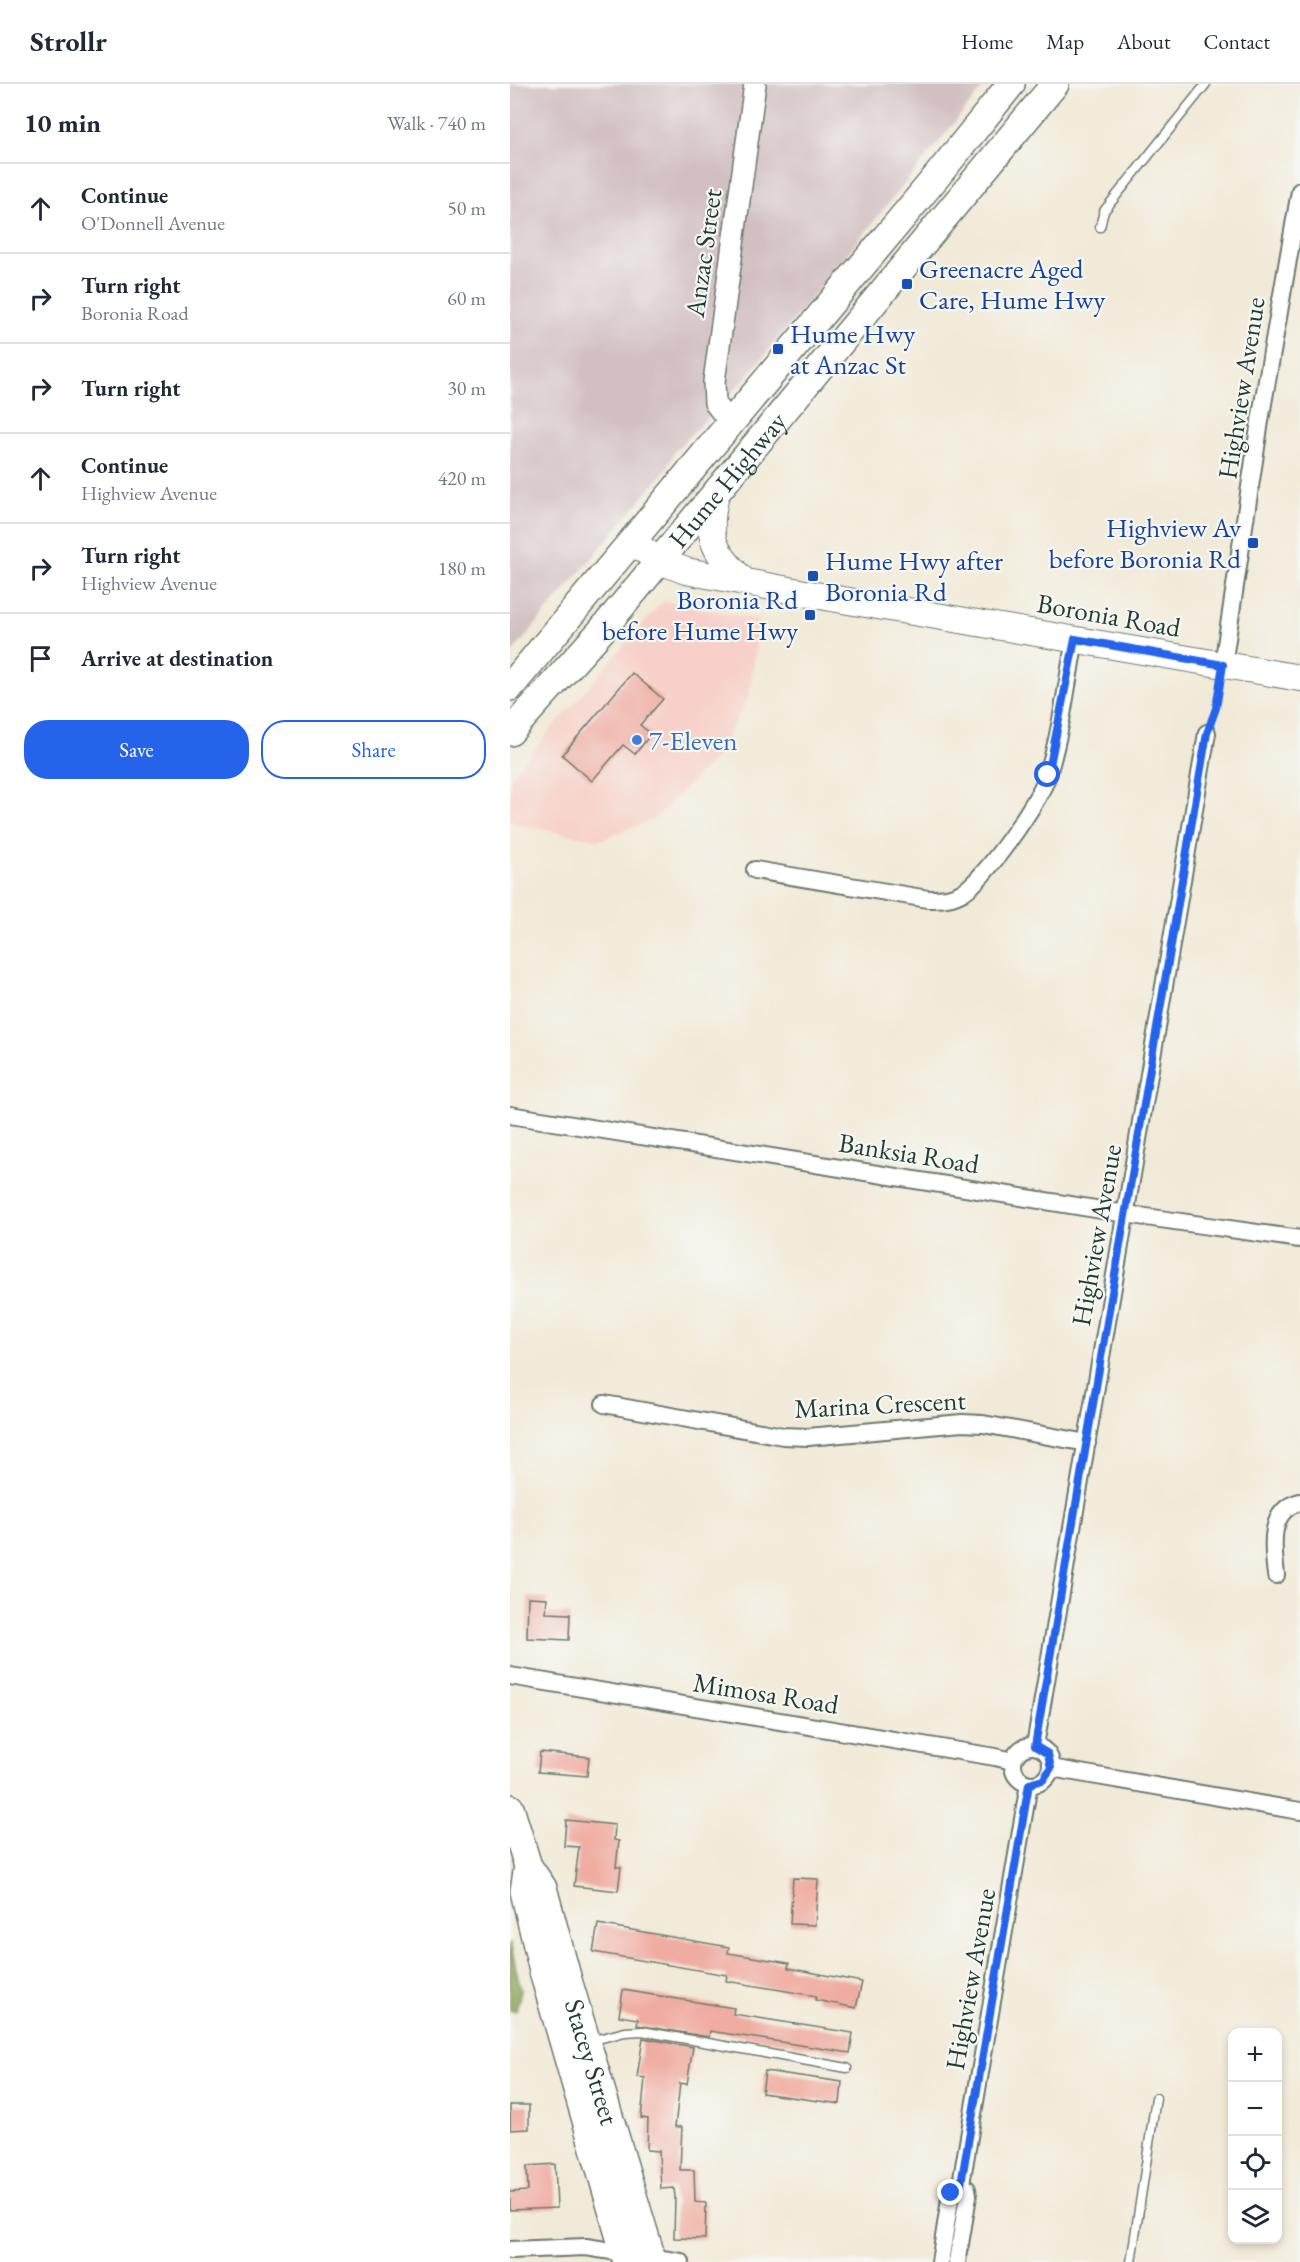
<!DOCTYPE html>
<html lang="en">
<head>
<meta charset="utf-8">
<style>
	body { margin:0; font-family:"EB Garamond",serif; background:#f2f2f3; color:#1f2937 }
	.controls { position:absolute; right:18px; bottom:18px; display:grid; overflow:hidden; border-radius:12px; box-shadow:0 3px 9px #0003 }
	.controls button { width:54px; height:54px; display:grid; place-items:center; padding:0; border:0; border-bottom:2px solid #e0e1e3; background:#fff; color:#1f2937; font:30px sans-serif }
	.stop { position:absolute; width:18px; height:18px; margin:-14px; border:4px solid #2563eb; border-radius:50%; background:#fff }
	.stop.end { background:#2563eb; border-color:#fff; box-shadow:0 2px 6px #0008 }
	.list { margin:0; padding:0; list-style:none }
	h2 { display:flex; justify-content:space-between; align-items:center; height:78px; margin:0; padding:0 24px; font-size:26px }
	h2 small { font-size:20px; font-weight:400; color:#747a83 }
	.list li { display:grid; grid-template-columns:39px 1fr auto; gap:18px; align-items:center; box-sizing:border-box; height:90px; padding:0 24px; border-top:2px solid #e0e1e3 }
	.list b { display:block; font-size:22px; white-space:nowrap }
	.list p { margin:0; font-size:20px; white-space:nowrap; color:#747a83 }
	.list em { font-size:20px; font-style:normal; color:#747a83 }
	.actions { display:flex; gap:12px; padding:18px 24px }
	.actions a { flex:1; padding:14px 0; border:2px solid #2563eb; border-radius:24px; text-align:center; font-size:21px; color:#2563eb }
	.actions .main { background:#2563eb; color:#fff }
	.icon { flex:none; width:33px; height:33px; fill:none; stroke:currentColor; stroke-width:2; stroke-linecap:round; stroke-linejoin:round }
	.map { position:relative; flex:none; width:790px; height:2178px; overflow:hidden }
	header { display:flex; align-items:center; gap:36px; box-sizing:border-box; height:84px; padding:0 30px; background:#fff; border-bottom:2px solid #e0e1e3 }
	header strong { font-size:28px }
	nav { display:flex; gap:33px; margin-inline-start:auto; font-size:21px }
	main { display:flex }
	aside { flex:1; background:#fff }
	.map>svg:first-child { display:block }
	.built { fill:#f7d1c9 }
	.industrial { fill:#d2bfc1 }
	.forest { fill:#89a658; stroke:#547246; stroke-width:1.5 }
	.building { fill:#f0aca1 }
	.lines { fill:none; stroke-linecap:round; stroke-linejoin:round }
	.service-casing { stroke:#697a6d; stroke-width:11 }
	.minor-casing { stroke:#697a6d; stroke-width:20 }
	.tertiary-casing { stroke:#697a6d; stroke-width:24 }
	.primary-casing { stroke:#697a6d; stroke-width:28 }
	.trunk-casing { stroke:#697a6d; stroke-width:30 }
	.path { stroke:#697a6d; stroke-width:3; stroke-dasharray:4.5 4.5; stroke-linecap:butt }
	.service { stroke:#fff; stroke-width:8 }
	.minor { stroke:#fff; stroke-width:16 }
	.tertiary { stroke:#fff; stroke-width:21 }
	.primary { stroke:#fff; stroke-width:26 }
	.trunk { stroke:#fff; stroke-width:27 }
	.route { stroke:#2563eb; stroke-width:8 }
	.transit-dot { fill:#1a4fb4; stroke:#f6f6f2; stroke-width:2 }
	.shop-dot { fill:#3f7fe0; stroke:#f6f6f2; stroke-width:2 }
	.labels { text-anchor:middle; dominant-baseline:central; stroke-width:4.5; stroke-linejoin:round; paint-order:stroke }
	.street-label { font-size:27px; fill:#1f3d34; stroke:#f6f6f2 }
	.transit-label { font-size:27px; fill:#164399; stroke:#f6f6f2; text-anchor:start }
	.shop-label { font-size:27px; fill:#366cbe; stroke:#f6f6f2; text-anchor:start }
</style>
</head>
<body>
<header>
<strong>Strollr</strong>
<nav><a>Home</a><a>Map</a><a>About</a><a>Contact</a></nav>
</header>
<main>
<aside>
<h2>10 min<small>Walk · 740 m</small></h2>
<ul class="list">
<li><svg class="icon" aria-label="ahead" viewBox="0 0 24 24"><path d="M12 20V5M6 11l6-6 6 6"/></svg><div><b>Continue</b><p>O'Donnell Avenue</p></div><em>50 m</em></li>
<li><svg class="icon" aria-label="right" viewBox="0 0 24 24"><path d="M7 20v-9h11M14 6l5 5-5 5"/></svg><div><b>Turn right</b><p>Boronia Road</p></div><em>60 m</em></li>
<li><svg class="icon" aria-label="right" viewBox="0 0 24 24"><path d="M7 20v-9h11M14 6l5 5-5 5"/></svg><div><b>Turn right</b></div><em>30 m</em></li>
<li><svg class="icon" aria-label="ahead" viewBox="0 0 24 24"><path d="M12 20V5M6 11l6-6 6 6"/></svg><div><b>Continue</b><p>Highview Avenue</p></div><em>420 m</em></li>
<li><svg class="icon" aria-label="right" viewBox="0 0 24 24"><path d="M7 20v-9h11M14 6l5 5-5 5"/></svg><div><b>Turn right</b><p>Highview Avenue</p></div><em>180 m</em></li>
<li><svg class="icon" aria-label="arrive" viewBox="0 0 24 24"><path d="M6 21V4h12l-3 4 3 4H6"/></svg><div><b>Arrive at destination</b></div></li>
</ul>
<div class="actions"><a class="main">Save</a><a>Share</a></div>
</aside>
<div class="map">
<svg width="790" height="2178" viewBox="0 0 790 2178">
	<rect width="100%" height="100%" fill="#f6f6f2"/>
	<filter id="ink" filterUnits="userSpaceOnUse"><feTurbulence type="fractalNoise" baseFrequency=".0167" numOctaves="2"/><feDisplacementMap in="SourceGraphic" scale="12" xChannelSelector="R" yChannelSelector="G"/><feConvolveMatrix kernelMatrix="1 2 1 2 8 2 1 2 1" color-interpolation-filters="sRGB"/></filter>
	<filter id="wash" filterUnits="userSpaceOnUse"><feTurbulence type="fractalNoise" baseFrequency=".008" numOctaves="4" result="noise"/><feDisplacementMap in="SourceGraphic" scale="24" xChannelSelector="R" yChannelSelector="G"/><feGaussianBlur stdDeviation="1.35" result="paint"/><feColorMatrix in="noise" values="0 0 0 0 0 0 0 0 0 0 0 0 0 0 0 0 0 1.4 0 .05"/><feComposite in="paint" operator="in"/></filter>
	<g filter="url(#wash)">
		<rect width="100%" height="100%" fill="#f2ead8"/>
		<path class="built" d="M153,517l97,19 -11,76 -33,61 -62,62 -54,21 -85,-16 -5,-4v-43z"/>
		<path class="industrial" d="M0,0h476l-240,294 -72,74 -7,17 -157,186z"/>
		<path class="forest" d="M0,1859l11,47 -5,21h-6z"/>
		<g id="blocks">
			<g class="building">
				<path d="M122,589l31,26 -23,26 11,9 -16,20 -12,-9 -31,36 -30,-26z"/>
				<path d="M18,1513l19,1 -1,15 24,1 -1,26 -42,-2z"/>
				<path d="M30,1668l49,5 -2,19 -49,-4z"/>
				<path d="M56,1736l49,5 -1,15 5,1 -3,26h5l-3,24 -44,-5 5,-39 -15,-1z"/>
				<path d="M283,1794l25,1 -3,46 -25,-1z"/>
				<path d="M88,1840l131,23 -1,6 61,10 -1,5 74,14 -6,26 -41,-8 1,-4 -90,-15 1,-6 -134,-23z"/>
				<path d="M113,1906l111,18 -1,6 120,19 -3,20 -140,-22 -1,6 -72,-12 1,-6 -19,-3z"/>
				<path d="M133,1954l50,9 -6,37 -7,-1 -5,44h7l-2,43h14l1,32 11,1 -1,36 -31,-1 1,-41 -1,-9 -13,1 -2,-38 -12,-1 1,-31 -7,-1 4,-40 -8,-1z"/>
				<path d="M255,1987l77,11 -2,22 -78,-11z"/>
				<path d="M0,2021h19v24l-19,1z"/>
				<path d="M45,2080l2,44 -47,2v-18l18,-1 -1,-25z"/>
			</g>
		</g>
	</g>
	<g filter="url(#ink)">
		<use href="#blocks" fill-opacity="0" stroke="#697a6d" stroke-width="1.5"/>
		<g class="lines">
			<g class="service-casing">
				<g id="service">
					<path d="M590,143l4,-16 102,-127"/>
					<path d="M80,1957l35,-9 17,-1 205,37"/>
					<path d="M621,2178l25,-164"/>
				</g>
			</g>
			<g class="minor-casing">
				<g id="minor">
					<path d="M713,581l37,-244 40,-230"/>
					<path d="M245,786l173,29c13,0 24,0 35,-7 22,-13 78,-93 85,-118 13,-42 19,-91 27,-135"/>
					<path d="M0,1031l629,101 161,23"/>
					<path d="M94,1320l179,32 25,1 154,-14 21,1 104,19"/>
					<path d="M766,1491c-3,-26 -9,-65 24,-73"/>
					<path d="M0,1592l485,81 18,4"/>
					<path d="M525,1662l172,-1013"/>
					<circle cx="522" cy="1681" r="19"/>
					<path d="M541,1684l249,43"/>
					<path d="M0,2166l76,-3 95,15"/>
					<path d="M430,2178l11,-69 4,-6 6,-3 68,-400"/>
					<path d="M447,2178l11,-66 -1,-7 -6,-5"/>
				</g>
			</g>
			<g class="tertiary-casing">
				<path id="tertiary" d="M221,340l-16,-21 -1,-21 41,-298"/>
			</g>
			<g class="primary-casing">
				<g id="primary">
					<path d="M206,410c-10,44 -4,56 28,87"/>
					<path d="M122,458l28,19 26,10 151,28 463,79"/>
				</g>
			</g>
			<g class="trunk-casing">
				<g id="trunk">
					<path d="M0,603l427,-511 74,-92"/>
					<path id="s1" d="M0,648l92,-102 453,-546"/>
					<path id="s2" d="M0,1724l18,58 15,22 25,92 85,282"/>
					<path d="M18,1782l-4,25 20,84 83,287"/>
				</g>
			</g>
			<path class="path" d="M702,635l4,-11 3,-23"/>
			<use href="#service" class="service"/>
			<use href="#minor" class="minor"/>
			<use href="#tertiary" class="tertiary"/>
			<use href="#primary" class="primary"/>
			<use href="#trunk" class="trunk"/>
		</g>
	</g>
	<g class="lines" filter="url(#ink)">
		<path class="route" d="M441,2109l4,-6 6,-3 68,-400 14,-4 8,-12 -3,-14 -13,-8 172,-1013 9,-25 7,-43 -148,-26 -27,136"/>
	</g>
	<g class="transit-dot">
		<rect x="391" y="194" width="12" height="12" rx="3"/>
		<rect x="262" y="259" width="12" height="12" rx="3"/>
		<rect x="737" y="453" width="12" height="12" rx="3"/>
		<rect x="297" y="486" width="12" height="12" rx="3"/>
		<rect x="294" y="525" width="12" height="12" rx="3"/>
	</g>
	<circle class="shop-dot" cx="127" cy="656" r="6"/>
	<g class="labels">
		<g class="street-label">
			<text transform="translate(193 169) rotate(-82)">Anzac Street</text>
			<text transform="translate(731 304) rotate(-81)">Highview Avenue</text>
			<text stroke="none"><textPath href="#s1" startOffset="333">Hume Highway</textPath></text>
			<text transform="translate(599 531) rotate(10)">Boronia Road</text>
			<text transform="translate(399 1069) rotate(9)">Banksia Road</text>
			<text transform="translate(586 1151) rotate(-80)">Highview Avenue</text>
			<text transform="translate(370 1320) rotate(-3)">Marina Crescent</text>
			<text transform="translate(256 1609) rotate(9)">Mimosa Road</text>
			<text transform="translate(460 1895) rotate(-80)">Highview Avenue</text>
			<text stroke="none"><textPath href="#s2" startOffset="268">Stacey Street</textPath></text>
		</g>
		<g class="transit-label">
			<text x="409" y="184">Greenacre Aged<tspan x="409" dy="31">Care, Hume Hwy</tspan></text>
			<text x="280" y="249">Hume Hwy<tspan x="280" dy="31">at Anzac St</tspan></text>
			<text x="731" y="443" text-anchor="end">Highview Av<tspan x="731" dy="31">before Boronia Rd</tspan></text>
			<text x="315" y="476">Hume Hwy after<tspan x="315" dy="31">Boronia Rd</tspan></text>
			<text x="288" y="515" text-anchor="end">Boronia Rd<tspan x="288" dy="31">before Hume Hwy</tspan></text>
		</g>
		<g class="shop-label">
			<text x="139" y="656">7-Eleven</text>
		</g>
	</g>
</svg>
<div class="controls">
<button>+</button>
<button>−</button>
<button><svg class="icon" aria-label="locate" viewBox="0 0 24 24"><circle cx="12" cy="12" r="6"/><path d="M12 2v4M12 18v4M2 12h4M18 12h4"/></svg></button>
<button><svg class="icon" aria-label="layers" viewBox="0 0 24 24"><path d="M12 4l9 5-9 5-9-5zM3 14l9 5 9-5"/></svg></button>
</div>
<div class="stop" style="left:538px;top:691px"></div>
<div class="stop end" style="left:441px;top:2109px"></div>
</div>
</main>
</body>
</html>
